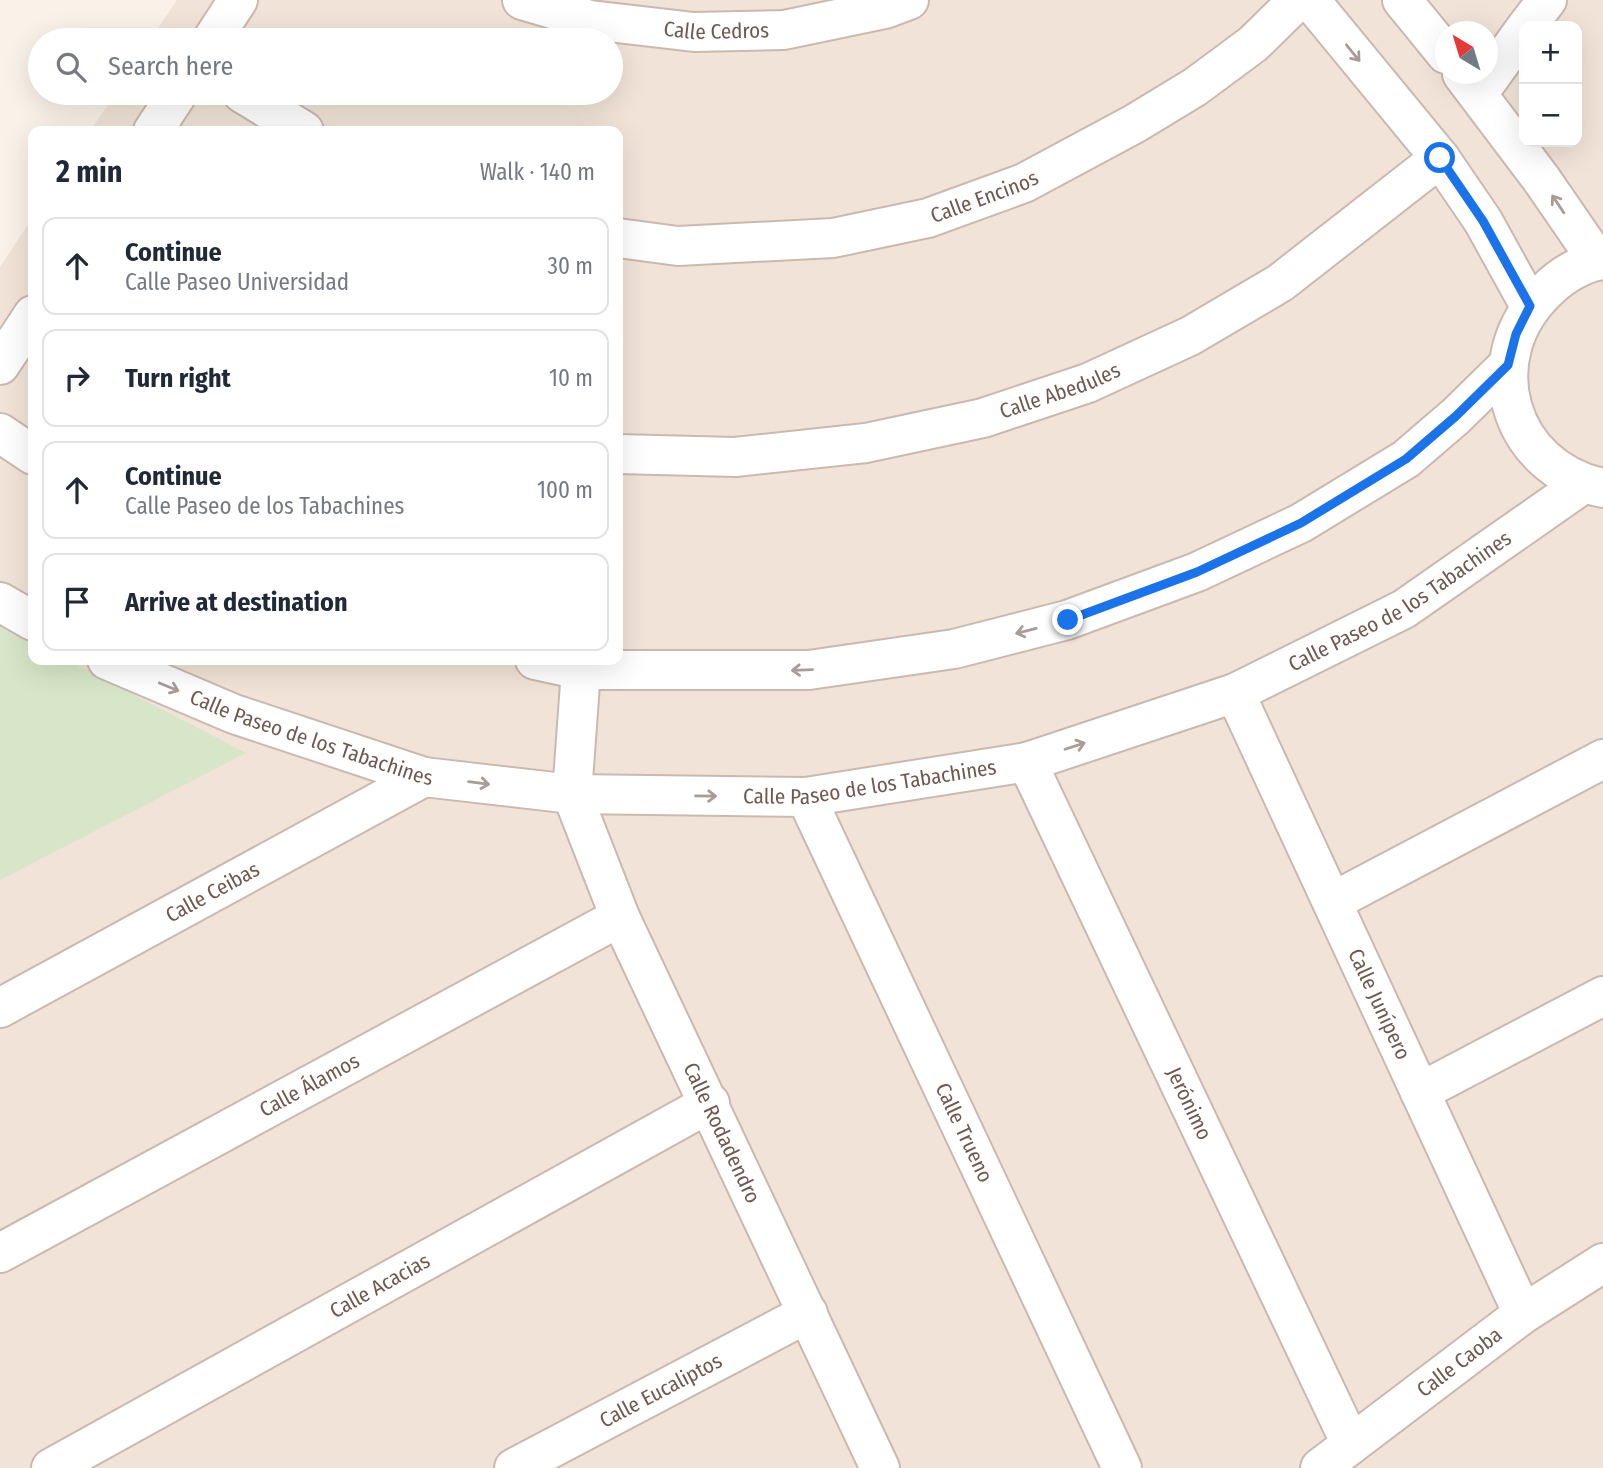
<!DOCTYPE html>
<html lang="en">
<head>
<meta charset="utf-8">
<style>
	body { margin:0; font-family:"Fira Sans Condensed",sans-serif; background:#f6f6f7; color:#1f2937 }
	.controls { position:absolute; right:21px; top:21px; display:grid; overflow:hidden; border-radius:14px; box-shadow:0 7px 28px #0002 }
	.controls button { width:63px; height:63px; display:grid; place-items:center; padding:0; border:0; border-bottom:2px solid #e0e1e3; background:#fff; color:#1f2937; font:35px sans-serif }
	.compass { position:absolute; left:1435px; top:21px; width:63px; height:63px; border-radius:50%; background:#fff; box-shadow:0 7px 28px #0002; rotate:322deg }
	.stop { position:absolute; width:21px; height:21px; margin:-16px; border:5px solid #1a73e8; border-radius:50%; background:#fff }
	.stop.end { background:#1a73e8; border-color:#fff; box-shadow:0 2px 7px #0008 }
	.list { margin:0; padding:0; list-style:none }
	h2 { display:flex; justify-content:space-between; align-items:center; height:91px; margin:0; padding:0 28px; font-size:30px }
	h2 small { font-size:23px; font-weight:400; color:#747a83 }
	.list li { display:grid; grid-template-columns:46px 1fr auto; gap:21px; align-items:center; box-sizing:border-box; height:98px; margin:0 14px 14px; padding:0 14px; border:2px solid #e0e1e3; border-radius:14px }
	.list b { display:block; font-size:26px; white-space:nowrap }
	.list p { margin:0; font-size:23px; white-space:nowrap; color:#747a83 }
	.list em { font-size:23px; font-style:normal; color:#747a83 }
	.icon { flex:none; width:38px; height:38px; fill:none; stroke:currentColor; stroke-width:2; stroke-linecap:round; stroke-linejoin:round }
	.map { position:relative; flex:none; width:1603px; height:1468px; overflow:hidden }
	.search { position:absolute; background:#fff; box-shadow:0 7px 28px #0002; left:28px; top:28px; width:595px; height:77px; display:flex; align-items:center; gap:18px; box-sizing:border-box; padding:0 24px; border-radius:38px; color:#747a83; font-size:26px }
	.panel { position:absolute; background:#fff; box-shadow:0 7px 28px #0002; left:28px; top:126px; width:595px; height:539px; border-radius:14px }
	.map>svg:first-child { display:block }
	.residential { fill:#f1e3d7; fill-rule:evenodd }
	.green { fill:#d7e6c8 }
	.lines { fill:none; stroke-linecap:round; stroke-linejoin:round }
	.minor-casing { stroke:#cbb9af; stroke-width:42 }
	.minor { stroke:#fff; stroke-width:38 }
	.oneway { stroke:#aa9b95 }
	.route { stroke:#1a73e8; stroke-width:9 }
	.labels { text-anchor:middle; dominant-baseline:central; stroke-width:5; stroke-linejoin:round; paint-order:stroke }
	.street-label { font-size:21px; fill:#71584f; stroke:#fdf6ee }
</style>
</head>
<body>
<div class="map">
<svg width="1603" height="1468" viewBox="0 0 1603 1468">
	<rect width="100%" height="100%" fill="#faf1e8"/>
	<path class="residential" d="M177,0h1426v1468h-1603v-1201l33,-50v443h585v-529h-528l26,-38h495v-53h-461zM1524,26h53v116h-53zM1446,32h42v42h-42z"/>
	<path class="green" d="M0,625l33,17v18h34l179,93 -246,127z"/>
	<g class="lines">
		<g class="minor-casing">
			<g id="minor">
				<path id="s1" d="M522,0l68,20 104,12 90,-2 101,-21 24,-9"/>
				<path d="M1310,0l130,158 43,63 47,85"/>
				<path d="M1402,0l44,54"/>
				<path d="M1527,26l20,-26"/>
				<path d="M212,40l26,-40"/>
				<path d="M1462,74l80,106 55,80"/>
				<path d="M242,93l62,38"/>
				<path d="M1478,94l46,-64"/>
				<path d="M153,131l25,-38"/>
				<path id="s2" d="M618,238l60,8 155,-8 95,-20 96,-35 110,-59 61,-37 58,-43 45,-44"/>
				<path d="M1603,260c-20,2 -42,16 -56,30 -71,67 -40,178 56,198"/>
				<path d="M0,365l33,-50"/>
				<path d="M0,433l33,22"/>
				<path id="s3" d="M618,454l117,3 131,-14 117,-25 105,-35 102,-47 90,-53 160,-125"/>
				<path d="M0,602l33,19"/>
				<path id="s4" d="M107,660l127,54 190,63 148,17 234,3 221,-35 208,-69 169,-84 179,-125"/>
				<path d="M535,660l46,10h228l145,-21 113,-29 130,-48 104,-49 105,-64 50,-43 52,-51"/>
				<path id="s5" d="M581,670l-9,124 48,123 260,551"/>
				<path id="s6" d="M1235,693l288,621"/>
				<path id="s7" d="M1027,762l324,682"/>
				<path id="s8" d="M806,797l316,671"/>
				<path d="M1332,902l271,-143"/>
				<path id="s9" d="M0,1008l424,-231"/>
				<path d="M1420,1092l183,-96"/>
				<path id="s10" d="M0,1253l620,-336"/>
				<path id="s11" d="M51,1468l659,-365"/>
				<path id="s12" d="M514,1468l294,-155"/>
				<path id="s13" d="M1320,1468l203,-154 80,-51"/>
			</g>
		</g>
		<use href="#minor" class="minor"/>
	</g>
	<defs><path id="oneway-shaft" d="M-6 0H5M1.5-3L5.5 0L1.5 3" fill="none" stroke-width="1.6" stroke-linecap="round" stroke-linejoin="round" transform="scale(1.75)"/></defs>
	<g class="oneway">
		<use href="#oneway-shaft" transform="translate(1353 53) rotate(51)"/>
		<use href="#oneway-shaft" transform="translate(1558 204) rotate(-124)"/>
		<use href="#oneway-shaft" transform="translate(1026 631) rotate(166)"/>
		<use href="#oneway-shaft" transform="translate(802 670) rotate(178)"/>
		<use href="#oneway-shaft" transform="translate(169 687) rotate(22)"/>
		<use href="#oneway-shaft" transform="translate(1075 746) rotate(-18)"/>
		<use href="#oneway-shaft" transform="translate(479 783) rotate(7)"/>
		<use href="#oneway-shaft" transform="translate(706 796) rotate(1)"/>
	</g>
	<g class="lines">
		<path class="route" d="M1068,620l129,-48 104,-49 105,-64 50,-43 52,-51 8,-31 14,-28 -47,-85 -43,-63"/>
	</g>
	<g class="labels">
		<g class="street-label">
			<text stroke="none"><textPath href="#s1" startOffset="198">Calle Cedros</textPath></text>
			<text stroke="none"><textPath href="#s2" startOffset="373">Calle Encinos</textPath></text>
			<text stroke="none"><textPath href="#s3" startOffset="450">Calle Abedules</textPath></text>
			<text stroke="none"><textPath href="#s4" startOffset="1353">Calle Paseo de los Tabachines</textPath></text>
			<text stroke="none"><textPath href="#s4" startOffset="219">Calle Paseo de los Tabachines</textPath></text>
			<text stroke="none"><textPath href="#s4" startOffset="786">Calle Paseo de los Tabachines</textPath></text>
			<text stroke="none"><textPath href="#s9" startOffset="242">Calle Ceibas</textPath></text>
			<text stroke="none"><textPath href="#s6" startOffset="343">Calle Junípero</textPath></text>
			<text stroke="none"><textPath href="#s10" startOffset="352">Calle Álamos</textPath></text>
			<text stroke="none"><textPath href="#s7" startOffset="378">Jerónimo</textPath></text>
			<text stroke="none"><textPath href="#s5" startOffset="495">Calle Rodadendro</textPath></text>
			<text stroke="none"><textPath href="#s8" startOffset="371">Calle Trueno</textPath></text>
			<text stroke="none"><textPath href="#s11" startOffset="376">Calle Acacias</textPath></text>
			<text stroke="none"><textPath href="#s13" startOffset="175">Calle Caoba</textPath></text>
			<text stroke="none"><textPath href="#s12" startOffset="166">Calle Eucaliptos</textPath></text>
		</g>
	</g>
</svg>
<div class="controls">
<button>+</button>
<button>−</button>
</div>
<svg class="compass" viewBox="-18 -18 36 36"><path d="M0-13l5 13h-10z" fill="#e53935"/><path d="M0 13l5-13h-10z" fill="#747a83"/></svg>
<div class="stop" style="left:1440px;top:158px"></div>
<div class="stop end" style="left:1068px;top:620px"></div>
<div class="search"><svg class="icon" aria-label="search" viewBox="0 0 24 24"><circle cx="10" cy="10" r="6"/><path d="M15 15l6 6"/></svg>Search here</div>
<section class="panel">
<h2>2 min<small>Walk · 140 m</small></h2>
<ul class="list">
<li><svg class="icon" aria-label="ahead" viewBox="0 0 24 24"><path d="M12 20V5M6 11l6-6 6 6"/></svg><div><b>Continue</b><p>Calle Paseo Universidad</p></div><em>30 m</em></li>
<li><svg class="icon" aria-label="right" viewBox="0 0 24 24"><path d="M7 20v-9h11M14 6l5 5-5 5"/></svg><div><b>Turn right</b></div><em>10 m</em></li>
<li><svg class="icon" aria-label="ahead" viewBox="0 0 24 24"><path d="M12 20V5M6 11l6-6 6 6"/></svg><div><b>Continue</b><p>Calle Paseo de los Tabachines</p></div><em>100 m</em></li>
<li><svg class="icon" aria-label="arrive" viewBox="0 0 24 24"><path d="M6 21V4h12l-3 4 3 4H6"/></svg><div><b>Arrive at destination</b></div></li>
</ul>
</section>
</div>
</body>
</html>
